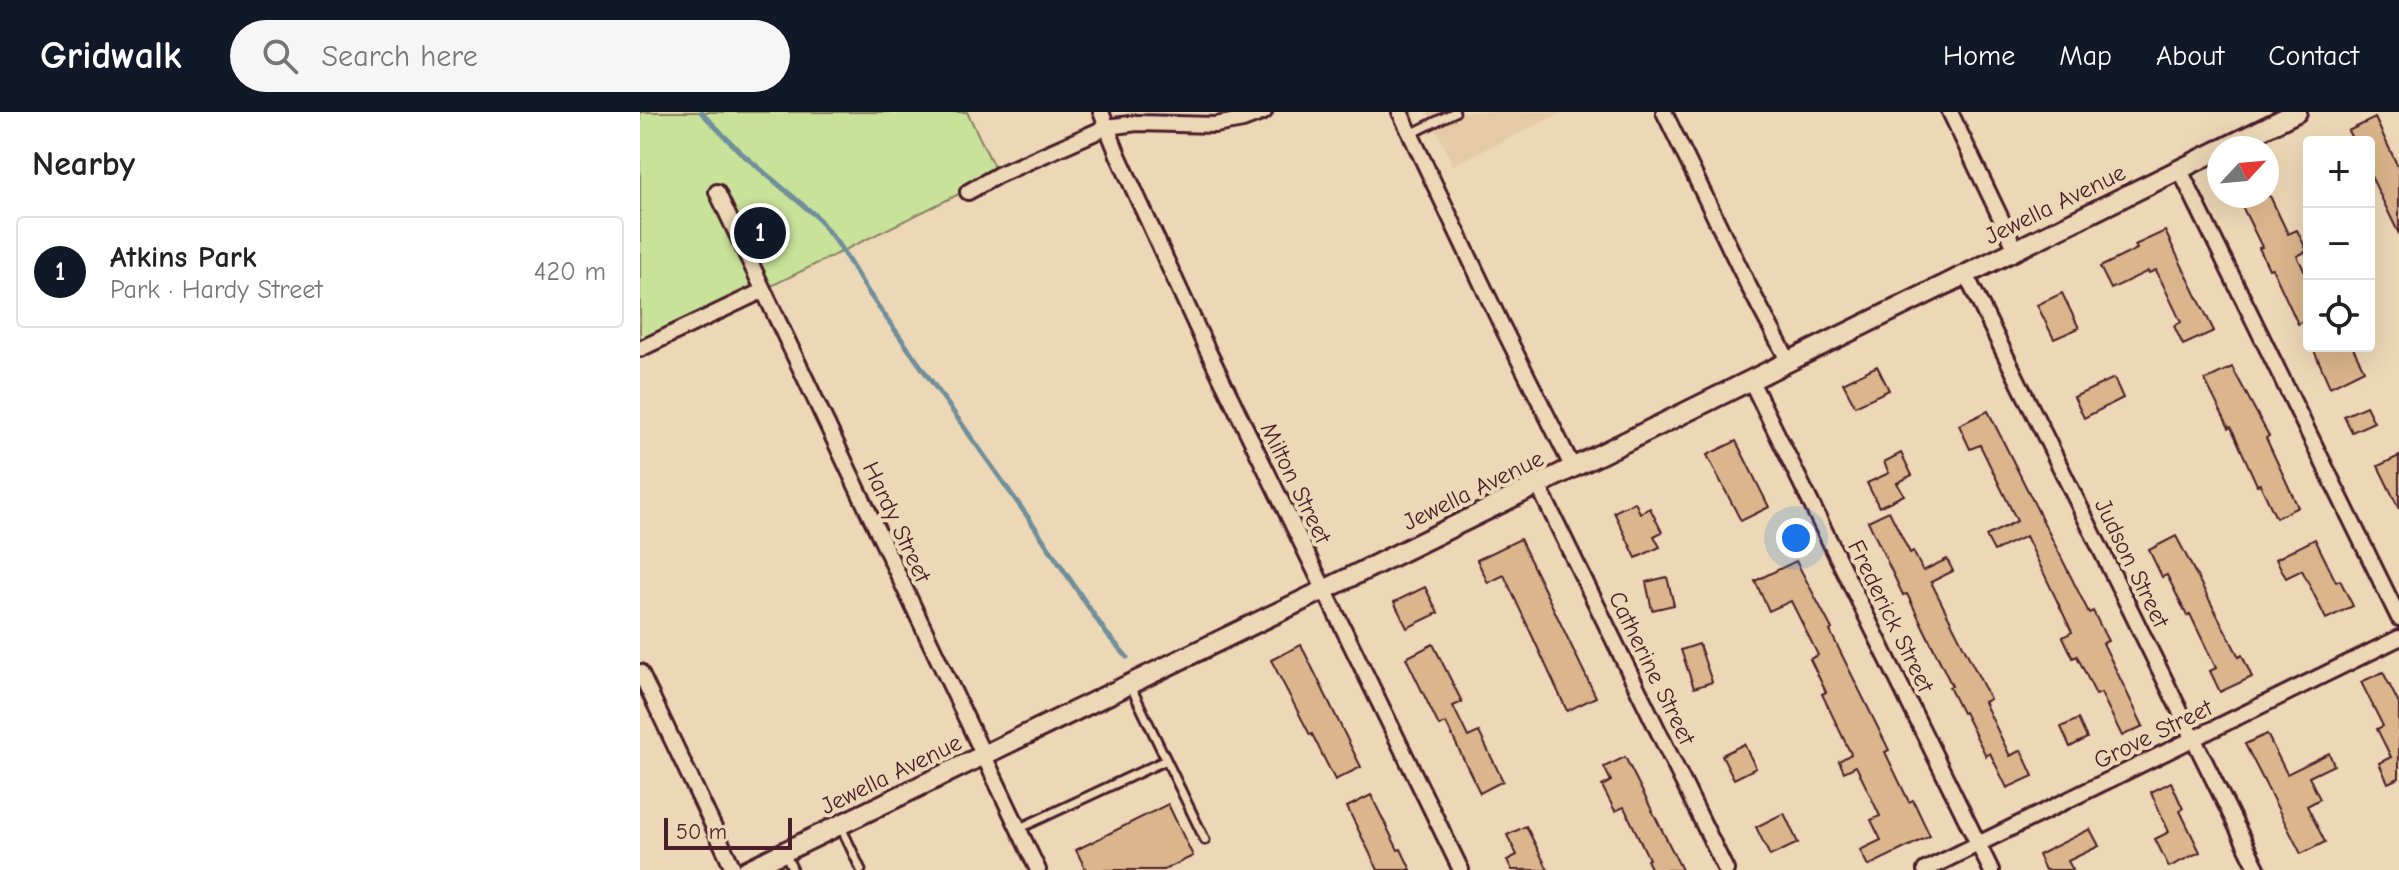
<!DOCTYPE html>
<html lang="en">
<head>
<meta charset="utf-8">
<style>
	body { margin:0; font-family:"Comic Neue",sans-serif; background:#f6f6f6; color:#222 }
	.controls { position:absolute; right:24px; top:24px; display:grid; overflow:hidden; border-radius:8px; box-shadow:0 8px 32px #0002 }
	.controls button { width:72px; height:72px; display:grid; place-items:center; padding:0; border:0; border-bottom:2px solid #e0e0e0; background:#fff; color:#222; font:40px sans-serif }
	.compass { position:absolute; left:1567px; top:24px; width:72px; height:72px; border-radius:50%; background:#fff; box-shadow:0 8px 32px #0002; rotate:64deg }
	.scale { position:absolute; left:24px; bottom:20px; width:128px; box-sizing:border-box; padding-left:8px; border:4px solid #4a1f2b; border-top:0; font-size:22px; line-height:28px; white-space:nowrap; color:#4a1f2b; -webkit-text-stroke:6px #ecd7b6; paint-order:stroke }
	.you { position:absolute; left:1156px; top:426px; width:28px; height:28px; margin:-20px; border:6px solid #fff; border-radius:50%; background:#1a73e8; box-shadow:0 0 0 12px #1a73e833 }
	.badge { display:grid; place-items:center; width:52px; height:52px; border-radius:50%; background:#111827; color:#fff; font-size:26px; font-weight:700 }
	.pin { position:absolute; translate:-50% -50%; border:4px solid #fff; box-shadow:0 2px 8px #0006 }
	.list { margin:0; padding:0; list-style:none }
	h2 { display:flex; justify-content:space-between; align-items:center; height:104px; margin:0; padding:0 32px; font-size:34px }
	h2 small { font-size:26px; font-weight:400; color:#767676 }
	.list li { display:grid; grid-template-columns:52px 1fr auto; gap:24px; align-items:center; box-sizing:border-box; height:112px; margin:0 16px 16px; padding:0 16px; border:2px solid #e0e0e0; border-radius:8px }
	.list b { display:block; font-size:30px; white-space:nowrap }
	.list p { margin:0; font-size:26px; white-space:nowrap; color:#767676 }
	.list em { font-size:26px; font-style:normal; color:#767676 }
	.icon { flex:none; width:44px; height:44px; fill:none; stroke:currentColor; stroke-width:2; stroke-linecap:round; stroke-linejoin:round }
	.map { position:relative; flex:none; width:1759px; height:758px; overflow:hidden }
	header { display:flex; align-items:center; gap:48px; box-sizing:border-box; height:112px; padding:0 40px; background:#111827; color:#fff }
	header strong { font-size:38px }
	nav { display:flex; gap:44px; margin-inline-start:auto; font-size:28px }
	.search { width:560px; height:72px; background:#f6f6f6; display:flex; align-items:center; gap:20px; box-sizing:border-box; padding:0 28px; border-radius:44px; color:#767676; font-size:30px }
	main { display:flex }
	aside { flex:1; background:#fff }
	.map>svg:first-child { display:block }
	.built { fill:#e4caa6 }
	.green { fill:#c8e299; stroke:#898062; stroke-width:2 }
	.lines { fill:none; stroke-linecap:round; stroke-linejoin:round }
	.stream { stroke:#708f9a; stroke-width:5 }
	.building { fill:#dbb58c; stroke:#4a1f2b; stroke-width:2 }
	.lane-casing { stroke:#4a1f2b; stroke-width:13 }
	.street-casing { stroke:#4a1f2b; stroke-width:20 }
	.secondary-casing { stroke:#4a1f2b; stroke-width:24 }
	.lane { stroke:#ecd7b6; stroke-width:7 }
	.street { stroke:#ecd7b6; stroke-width:14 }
	.secondary { stroke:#ecd7b6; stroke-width:18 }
	.labels { text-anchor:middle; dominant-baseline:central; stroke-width:8; stroke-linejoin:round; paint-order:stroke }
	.street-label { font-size:24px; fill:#4a1f2b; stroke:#ecd7b6 }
</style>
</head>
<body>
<header>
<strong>Gridwalk</strong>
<div class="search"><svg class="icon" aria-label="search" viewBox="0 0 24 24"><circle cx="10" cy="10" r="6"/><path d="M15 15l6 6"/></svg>Search here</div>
<nav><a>Home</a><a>Map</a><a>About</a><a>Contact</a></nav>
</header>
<main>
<aside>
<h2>Nearby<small></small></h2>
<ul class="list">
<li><span class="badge">1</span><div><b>Atkins Park</b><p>Park · Hardy Street</p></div><em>420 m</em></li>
</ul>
</aside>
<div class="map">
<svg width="1759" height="758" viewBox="0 0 1759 758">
	<rect width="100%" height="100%" fill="#ecd7b6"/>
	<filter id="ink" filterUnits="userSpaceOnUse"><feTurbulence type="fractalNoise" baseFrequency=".0125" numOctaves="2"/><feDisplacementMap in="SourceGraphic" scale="16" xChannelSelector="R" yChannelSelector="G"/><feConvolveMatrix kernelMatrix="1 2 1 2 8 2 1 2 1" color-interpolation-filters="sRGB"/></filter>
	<g filter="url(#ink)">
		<path class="built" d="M788,0h135l-110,53z"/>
		<path class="green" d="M0,0h327l31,63 -358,175z"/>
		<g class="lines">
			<path class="stream" d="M61,0l39,40 77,65 21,27 30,48 162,228 76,113 21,24"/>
		</g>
		<g class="building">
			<path d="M1735,6l24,51v65l-30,-62v-30h-15l-6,-11z"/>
			<path d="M1597,84h33l18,38 9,-4 10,21 -10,5 12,24v39l-11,5 -26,-56 -3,1 -10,-21 3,-1z"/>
			<path d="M1525,119l49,100 -31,14 -9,-19 7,-4 -25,-52 -7,3 -1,-2 -37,18 -11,-22 37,-18 -2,-4z"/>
			<path d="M1422,181l17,35 -25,11 -17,-34z"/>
			<path d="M1672,234h40l12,24 -34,17z"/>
			<path d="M1237,254l12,24 -34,16 -12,-23z"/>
			<path d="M1592,255l37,69 -3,2 32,69 -22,11 -16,-34 -3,1 -26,-58 -2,1 -24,-48z"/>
			<path d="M1474,266l9,20 -39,20 -10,-21z"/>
			<path d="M1726,294l8,16 -22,10 -8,-16z"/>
			<path d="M1348,299l101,202 4,-2 15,30 -5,2 40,83 -21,10 -21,-43 -5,2 -19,-39 -4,2 -10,-21 9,-5 -46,-96 -32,15 -8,-15 31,-15 -37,-76 -10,4 -11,-24z"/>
			<path d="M1096,329l33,66 -28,14 -34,-66z"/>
			<path d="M1261,341l11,22 -15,8 7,12 -25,12 -12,-24 22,-10 -5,-11z"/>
			<path d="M1759,344v53l-21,-43z"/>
			<path d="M995,390l5,11 10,-5 12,24 -8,4 6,11 -24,11 -22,-46z"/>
			<path d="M1249,399l21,42 3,-2 10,20 24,-12 6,12 -22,11 59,117 -6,3 26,54 11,-6 12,26 -26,12 -17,-35 -4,3 -22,-44 -2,1 -13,-26 3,-1 -45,-92 -4,1 -35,-74z"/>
			<path d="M1536,424l63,121 3,-2 10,22 -32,15 -10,-21 6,-3 -26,-54 -3,2 -20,-41 -5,2 -13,-27z"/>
			<path d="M880,427l76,158 -29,14 -63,-136 -16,8 -11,-23z"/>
			<path d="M1675,427l21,43 4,-2 13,26 -27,13 -24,-49 -16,8 -10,-19z"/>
			<path d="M1156,449l36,68 -2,2 59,119 -4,2 24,50 4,-2 17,36 -62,30 -8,-16 21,-10 -10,-20 9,-4 -24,-50 -12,6 -5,-11 12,-7 -29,-60 4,-2 -16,-33 8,-4 -27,-54 -22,10 -14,-30z"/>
			<path d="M1027,465l7,28 -22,5 -6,-28z"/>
			<path d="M785,475l13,26 -31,15 -13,-26z"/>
			<path d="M793,532l29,58 -9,4 15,31 11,-5 24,49 -23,12 -34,-70 -7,3 -33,-68z"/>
			<path d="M1059,532l13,38 -18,6 -13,-38z"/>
			<path d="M661,533l60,122 -26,13 -23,-46 -2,1 -39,-75z"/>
			<path d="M1743,560l16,32v74l-11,5 -9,-20 12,-6 -14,-28 6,-3 -22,-44z"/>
			<path d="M1438,607l9,19 -17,9 -9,-20z"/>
			<path d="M1627,622l20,40 42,-21 5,12 -25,12 11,22 -13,7 18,36 -24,12 -56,-110z"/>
			<path d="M1104,632l12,24 -22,11 -12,-24z"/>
			<path d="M985,645l46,91 11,22h-30l-5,-10 2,-1 -25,-52 -9,4 -13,-25 9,-5 -7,-14z"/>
			<path d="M1531,670l12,27 -3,2 20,41 -31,15 -14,-28 14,-7 -18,-40z"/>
			<path d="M731,683l27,55 3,-1 10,21h-33l-31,-63z"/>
			<path d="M528,692l25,52 -29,14h-78l-10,-20z"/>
			<path d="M1144,701l14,30 -28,13 -14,-29z"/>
			<path d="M886,714l22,44h-36l-5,-10 10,-5 -10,-20z"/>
			<path d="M1450,717l9,17 -31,15 5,9h-28l-7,-15z"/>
		</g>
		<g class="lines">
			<g class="lane-casing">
				<g id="lane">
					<path d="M771,22l44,-22"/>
					<path d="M491,575l74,153"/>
					<path d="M201,715l20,43"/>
					<path d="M378,717l148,-69"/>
					<path d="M145,741l8,17"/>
				</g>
			</g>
			<g class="street-casing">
				<g id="street">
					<path d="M461,0l17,43 87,190 256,525"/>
					<path d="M760,0l101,212 72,144"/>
					<path d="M1024,0l84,173 41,77"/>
					<path d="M1310,0l66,138"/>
					<path d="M1540,58l219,448"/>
					<path d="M77,80l321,678"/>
					<path d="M328,80l30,-17 109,-48 30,-4 78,2 28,-5 21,-8"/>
					<path d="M1326,163l292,595"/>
					<path d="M0,237l122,-58"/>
					<path d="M1111,269l240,489"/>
					<path d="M898,373l188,385"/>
					<path d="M0,560l94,198"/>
					<path d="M1285,758l474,-232"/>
				</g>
			</g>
			<g class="secondary-casing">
				<g id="secondary">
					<path d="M1584,36l73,-36"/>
					<path d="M107,758l577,-280 895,-440"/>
				</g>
			</g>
			<use href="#lane" class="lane"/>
			<use href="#street" class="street"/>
			<use href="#secondary" class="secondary"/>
		</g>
	</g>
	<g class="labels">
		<g class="street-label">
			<text transform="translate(1415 92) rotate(-26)">Jewella Avenue</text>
			<text transform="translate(656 371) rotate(64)">Milton Street</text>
			<text transform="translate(833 378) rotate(-26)">Jewella Avenue</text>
			<text transform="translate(257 410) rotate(65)">Hardy Street</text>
			<text transform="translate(1492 451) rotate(64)">Judson Street</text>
			<text transform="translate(1251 504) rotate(64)">Frederick Street</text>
			<text transform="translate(1012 556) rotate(64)">Catherine Street</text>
			<text transform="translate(1513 622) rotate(-26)">Grove Street</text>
			<text transform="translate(251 662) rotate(-26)">Jewella Avenue</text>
		</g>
	</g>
</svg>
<div class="controls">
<button>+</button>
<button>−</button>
<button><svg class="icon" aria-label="locate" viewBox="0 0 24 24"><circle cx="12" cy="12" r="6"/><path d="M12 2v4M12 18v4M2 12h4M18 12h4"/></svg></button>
</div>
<svg class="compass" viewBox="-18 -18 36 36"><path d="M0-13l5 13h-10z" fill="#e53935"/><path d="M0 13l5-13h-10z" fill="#767676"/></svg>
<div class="scale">50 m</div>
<div class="you"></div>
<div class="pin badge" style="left:120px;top:121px">1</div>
</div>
</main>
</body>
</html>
